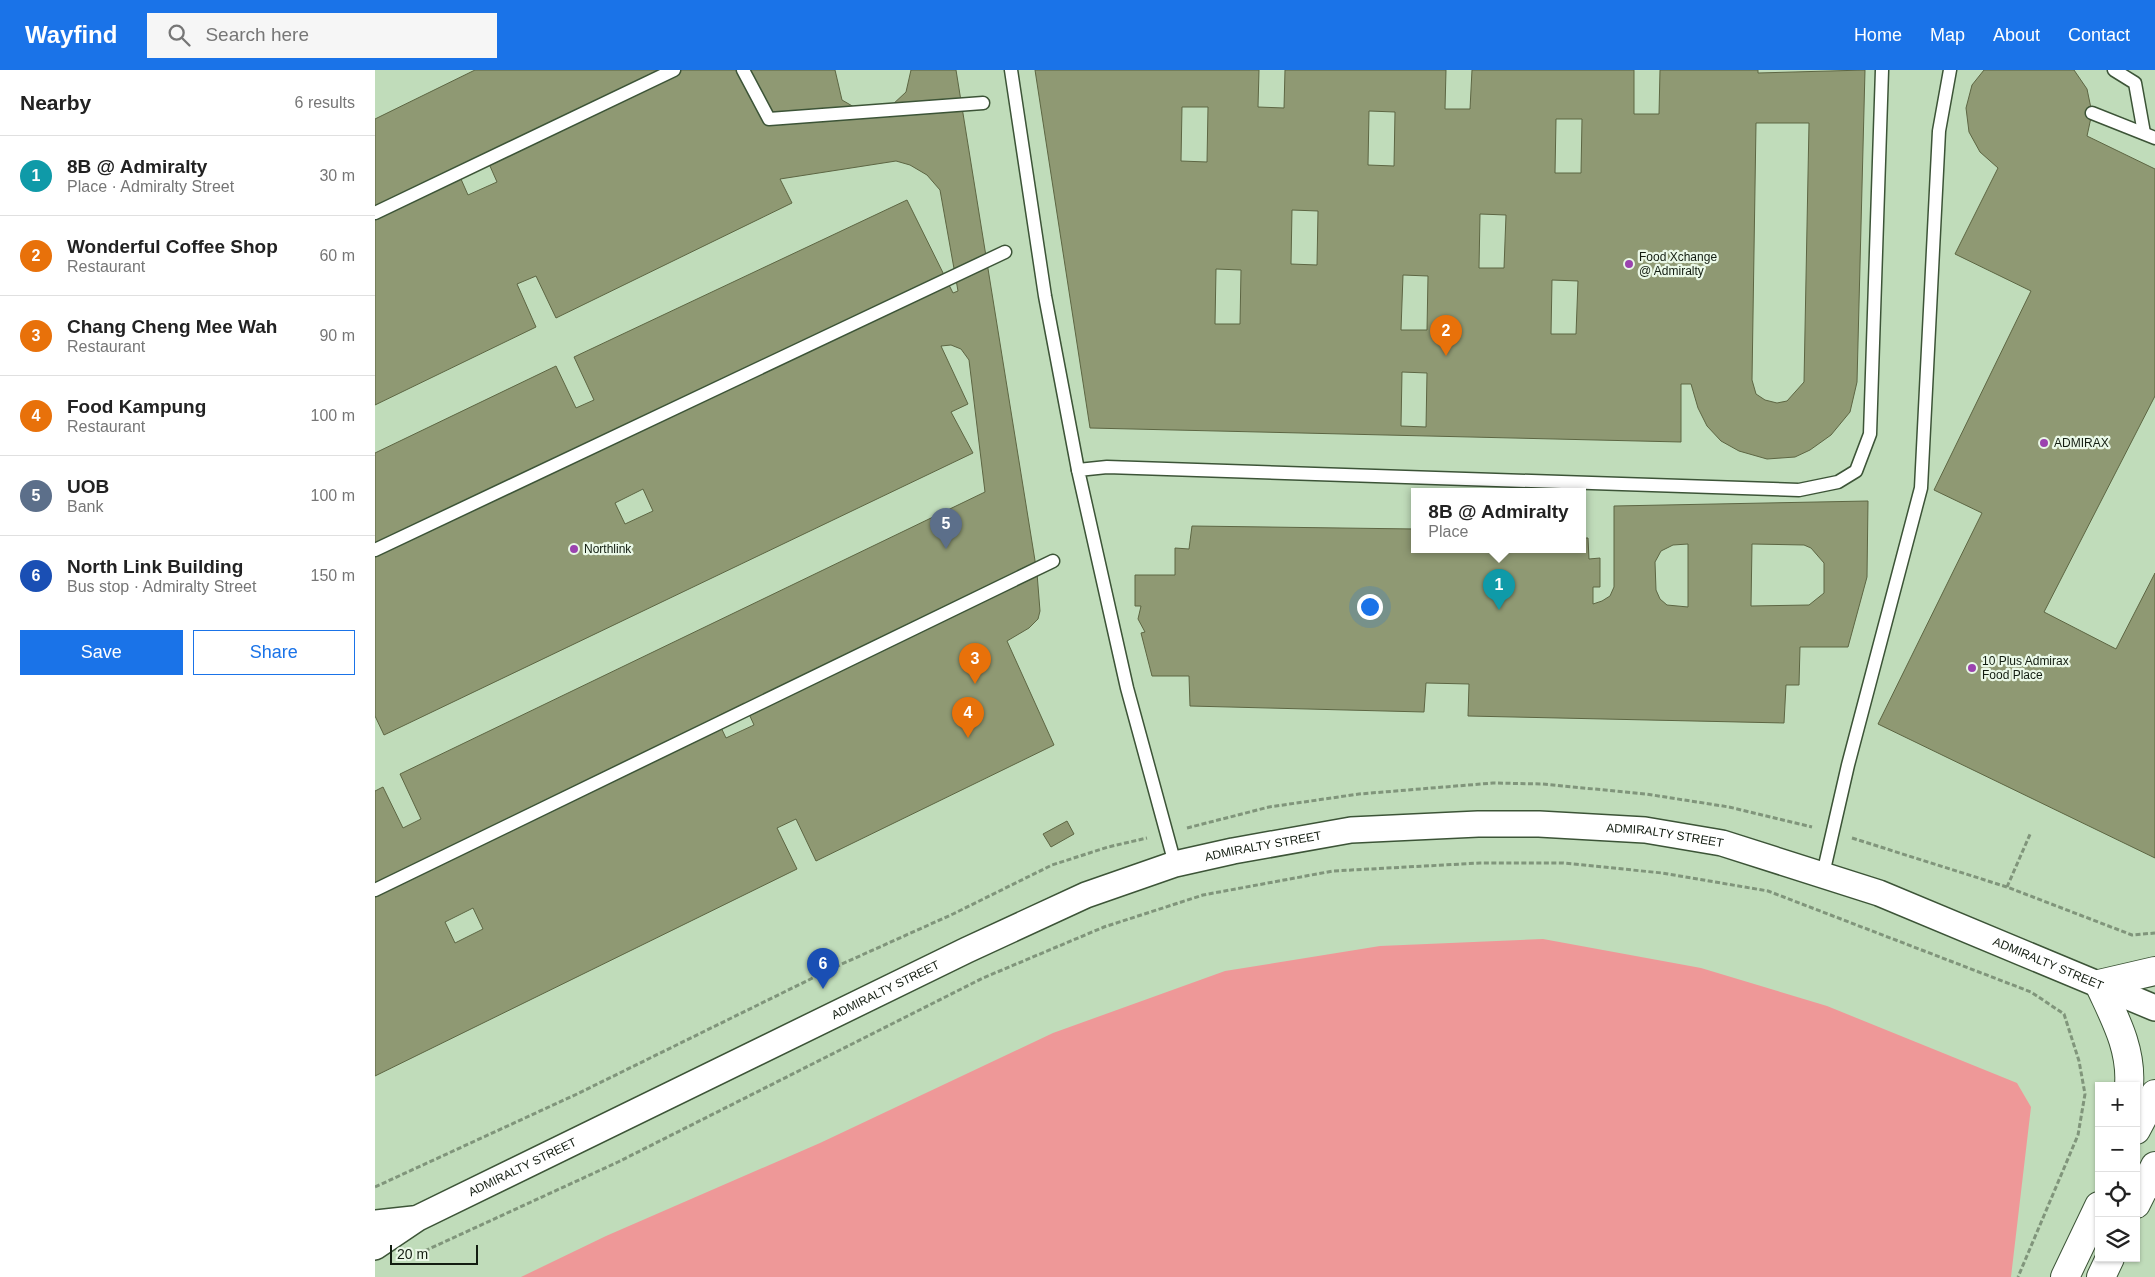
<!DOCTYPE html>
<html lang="en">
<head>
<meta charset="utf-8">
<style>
	body { margin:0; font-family:Arial,sans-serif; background:#f6f6f6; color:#222 }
	.controls { position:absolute; right:15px; bottom:15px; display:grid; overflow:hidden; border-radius:0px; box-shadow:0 1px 4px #0004 }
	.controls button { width:45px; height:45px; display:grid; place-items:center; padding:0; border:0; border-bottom:1px solid #e0e0e0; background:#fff; color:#222; font:25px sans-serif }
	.scale { position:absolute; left:15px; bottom:12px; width:88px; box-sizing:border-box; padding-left:5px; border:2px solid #131d11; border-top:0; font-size:14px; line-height:18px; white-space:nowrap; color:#131d11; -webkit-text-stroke:4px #eaf8e7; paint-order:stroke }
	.you { position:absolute; left:994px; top:536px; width:18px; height:18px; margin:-12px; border:4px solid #fff; border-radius:50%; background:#1a73e8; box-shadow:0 0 0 8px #1a73e833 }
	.badge { display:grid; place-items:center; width:32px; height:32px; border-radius:50%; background:#1a73e8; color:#fff; font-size:16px; font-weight:700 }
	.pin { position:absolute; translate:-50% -41px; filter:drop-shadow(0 1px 2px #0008) }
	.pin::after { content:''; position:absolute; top:26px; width:18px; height:15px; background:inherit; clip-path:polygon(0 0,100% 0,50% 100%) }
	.popup { position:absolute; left:1036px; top:418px; width:175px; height:65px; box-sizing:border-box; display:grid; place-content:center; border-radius:0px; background:#fff; filter:drop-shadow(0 1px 4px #0005); font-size:16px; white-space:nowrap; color:#767676 }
	.popup b { font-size:19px; color:#222 }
	.popup::after { content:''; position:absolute; left:50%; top:100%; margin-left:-10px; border:10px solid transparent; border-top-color:#fff }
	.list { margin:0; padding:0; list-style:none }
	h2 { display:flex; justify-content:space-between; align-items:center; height:65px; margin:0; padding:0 20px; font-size:21px }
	h2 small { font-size:16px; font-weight:400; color:#767676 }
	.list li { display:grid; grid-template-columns:32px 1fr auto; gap:15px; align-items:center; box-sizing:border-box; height:80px; padding:0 20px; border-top:1px solid #e0e0e0 }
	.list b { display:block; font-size:19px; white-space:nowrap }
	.list p { margin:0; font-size:16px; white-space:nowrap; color:#767676 }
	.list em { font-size:16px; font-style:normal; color:#767676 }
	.actions { display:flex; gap:10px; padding:15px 20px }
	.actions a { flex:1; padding:11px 0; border:1px solid #1a73e8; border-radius:0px; text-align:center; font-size:18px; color:#1a73e8 }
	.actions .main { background:#1a73e8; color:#fff }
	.icon { flex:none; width:28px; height:28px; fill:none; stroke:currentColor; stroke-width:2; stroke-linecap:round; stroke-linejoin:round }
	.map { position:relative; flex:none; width:1780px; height:1207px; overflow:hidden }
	header { display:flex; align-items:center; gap:30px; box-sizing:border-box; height:70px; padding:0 25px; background:#1a73e8; color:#fff }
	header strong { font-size:24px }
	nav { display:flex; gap:28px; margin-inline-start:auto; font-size:18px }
	.search { width:350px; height:45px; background:#f6f6f6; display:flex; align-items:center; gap:12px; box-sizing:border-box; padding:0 18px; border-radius:0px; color:#767676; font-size:19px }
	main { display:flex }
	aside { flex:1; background:#fff }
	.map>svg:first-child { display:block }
	.green { fill:#ee9898 }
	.building { fill:#8f9973; stroke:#5d6643; fill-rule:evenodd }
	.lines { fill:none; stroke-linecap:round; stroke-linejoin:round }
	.lane-casing { stroke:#3c5437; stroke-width:15 }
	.street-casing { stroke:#3c5437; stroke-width:28 }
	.secondary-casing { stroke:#3c5437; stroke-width:30 }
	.path { stroke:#80957b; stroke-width:3; stroke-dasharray:5 2.5; stroke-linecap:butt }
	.lane { stroke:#fff; stroke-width:12 }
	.street { stroke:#fff; stroke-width:25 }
	.secondary { stroke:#fff; stroke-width:28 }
	.poi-dot { fill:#9b43af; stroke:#eaf8e7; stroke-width:2 }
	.labels { text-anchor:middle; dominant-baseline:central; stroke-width:4.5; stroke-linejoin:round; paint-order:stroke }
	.poi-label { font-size:12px; fill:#131d11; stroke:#eaf8e7; text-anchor:start }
	.street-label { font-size:12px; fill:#131d11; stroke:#eaf8e7 }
</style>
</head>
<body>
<header>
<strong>Wayfind</strong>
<div class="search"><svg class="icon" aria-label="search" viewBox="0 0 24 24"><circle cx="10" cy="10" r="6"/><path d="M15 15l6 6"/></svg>Search here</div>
<nav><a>Home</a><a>Map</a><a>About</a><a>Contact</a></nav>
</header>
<main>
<aside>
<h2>Nearby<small>6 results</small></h2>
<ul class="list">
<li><span class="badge" style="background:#0f9aa8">1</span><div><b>8B @ Admiralty</b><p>Place · Admiralty Street</p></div><em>30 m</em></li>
<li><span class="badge" style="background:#e8710a">2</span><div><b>Wonderful Coffee Shop</b><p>Restaurant</p></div><em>60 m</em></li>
<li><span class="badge" style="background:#e8710a">3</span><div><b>Chang Cheng Mee Wah</b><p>Restaurant</p></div><em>90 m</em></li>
<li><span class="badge" style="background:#e8710a">4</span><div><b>Food Kampung</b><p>Restaurant</p></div><em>100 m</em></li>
<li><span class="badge" style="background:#5c6f8a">5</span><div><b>UOB</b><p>Bank</p></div><em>100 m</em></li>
<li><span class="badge" style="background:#1a4fb4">6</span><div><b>North Link Building</b><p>Bus stop · Admiralty Street</p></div><em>150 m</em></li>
</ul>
<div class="actions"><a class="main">Save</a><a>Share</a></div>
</aside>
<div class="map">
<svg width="1780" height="1207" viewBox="0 0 1780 1207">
	<rect width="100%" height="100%" fill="#c0dcba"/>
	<path class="green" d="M1168,869l158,29 126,38 190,77 14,24 -20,170h-1490l85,-41 214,-93 233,-110 172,-62 155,-25z"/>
	<g class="building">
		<path d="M100,0h360l7,30 12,7 37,-1 15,-14 5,-22h45l81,503 3,38 -2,8 -9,9 -22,13 47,104 -238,116 -20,-42 -19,9 20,41 -422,207v-285l8,-4 20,41 18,-9 -21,-45 585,-282 -16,-132 -8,-11 -10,-4 -10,1 27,58 -17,8 22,41 -589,282 -9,-19v-263l181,-87 20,42 18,-8 -20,-43 333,-157 46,93 5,-2 -18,-101 -13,-15 -17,-10 -14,-4 -116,18 12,24 -236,115 -20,-42 -19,8 19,43 -161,78v-286zM111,87l11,25 -29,13 -11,-25zM268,419l10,22 -28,13 -10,-21zM369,633l10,22 -28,13 -10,-21zM98,838l10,21 -28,14 -10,-21z"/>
		<path d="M660,0h224l-1,37 26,1 1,-38h161l-1,39h25l2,-39h162v44h25l1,-44h98v3l107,-3 -8,312 -7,30 -19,23 -21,15 -15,7 -28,2 -28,-8 -18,-10 -14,-15 -9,-18 -7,-24h-10v58l-591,-14zM807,37h26l-1,55 -26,-1zM994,41l26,1 -1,54 -26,-1zM1181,49h26l-1,54h-26zM1381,53h53l-5,259 -17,19 -10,2 -12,-3 -9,-6 -4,-14zM917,140l26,1 -1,54 -26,-1zM1105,144l26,1 -2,53h-25zM841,199l25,1 -1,54h-25zM1028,205l25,1 -1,54h-26zM1177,210l26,1 -2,53h-25zM1027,302l25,1 -1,54 -25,-1z"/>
		<path d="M1609,0h90l13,19 5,24 -5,23 68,33v227l-111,216 72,37 39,-76v285l-277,-134 104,-211 -48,-23 97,-199 -76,-37 43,-86 -18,-16 -11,-20 -3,-24 6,-23z"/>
		<path d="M1493,431l-1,76 -19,70h-48l-1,38h-13l-2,38 -316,-7 1,-32 -43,-1 -2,29 -234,-6 -1,-30h-37l-11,-43 4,-1 -7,-13 3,-13h-6v-31h40v-27l14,1 3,-23 223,3v20h168v-11h5l1,21 11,-1v29h-7v17l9,-3 8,-5 4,-9v-81zM1313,474v63l-21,-2 -7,-6 -4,-9 -1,-28 6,-11 12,-6zM1377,474l52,1 7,3 13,15v30l-15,12 -58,1z"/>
		<path d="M692,751l7,13 -23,13 -8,-13z"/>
	</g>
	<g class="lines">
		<g class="lane-casing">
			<g id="lane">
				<path d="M368,0l26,49 214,-16"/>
				<path d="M636,0l34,226 33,174"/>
				<path d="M1739,0l21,13 9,50"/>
				<path d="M1717,43l63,25"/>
				<path d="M0,143l299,-143"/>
				<path d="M0,480l630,-298"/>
				<path d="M800,794l-48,-176 -49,-218 29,-3 692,23 39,-8 18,-11 14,-37 12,-364"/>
				<path d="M1448,804l25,-109 73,-277 18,-357 11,-61"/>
				<path d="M0,820l678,-329"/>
			</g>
		</g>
		<g class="street-casing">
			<g id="street">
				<path d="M0,1153l38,-4"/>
				<path id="s1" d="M0,1177l43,-29 549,-268 119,-55 89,-31 58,-13 118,-21 127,-6h61l106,6 77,13 157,50 276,115"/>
			</g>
		</g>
		<g class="secondary-casing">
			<g id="secondary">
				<path d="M1754,1016c3,-38 -15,-69 -30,-102l56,-13"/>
				<path d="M1761,1060l19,-36"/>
				<path d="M1761,1134l19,-38"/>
				<path d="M1690,1207l34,-71"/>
				<path d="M1726,1207l9,-19"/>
			</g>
		</g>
		<g class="path">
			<path d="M812,758l82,-21 90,-13 134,-11 49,1 104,10 83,13 83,20"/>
			<path d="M1477,768l155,49 125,48 23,-2"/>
			<path d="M1632,817l24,-55"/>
			<path d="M0,1117l202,-93 256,-126 120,-54 99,-49 56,-18 39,-9"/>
			<path d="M43,1184l200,-92 365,-184 121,-51 99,-32 130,-24 147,-8h83l99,10 106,18 263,101 33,22 15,47 6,33 -7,41 -60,142"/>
		</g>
		<use href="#lane" class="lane"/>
		<use href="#street" class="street"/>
		<use href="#secondary" class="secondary"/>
	</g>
	<g class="poi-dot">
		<circle cx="1254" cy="194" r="5"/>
		<circle cx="1669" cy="373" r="5"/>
		<circle cx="199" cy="479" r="5"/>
		<circle cx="1597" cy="598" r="5"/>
	</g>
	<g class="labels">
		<g class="poi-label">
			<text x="1264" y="187">Food Xchange<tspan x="1264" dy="14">@ Admiralty</tspan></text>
			<text x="1679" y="373">ADMIRAX</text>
			<text x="209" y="479">Northlink</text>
			<text x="1607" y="591">10 Plus Admirax<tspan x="1607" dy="14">Food Place</tspan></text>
		</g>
		<g class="street-label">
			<text stroke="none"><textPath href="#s1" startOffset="1382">ADMIRALTY STREET</textPath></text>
			<text stroke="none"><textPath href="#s1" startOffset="978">ADMIRALTY STREET</textPath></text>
			<text stroke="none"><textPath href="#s1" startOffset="1788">ADMIRALTY STREET</textPath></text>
			<text stroke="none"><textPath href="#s1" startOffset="572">ADMIRALTY STREET</textPath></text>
			<text stroke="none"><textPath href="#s1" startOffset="168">ADMIRALTY STREET</textPath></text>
		</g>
	</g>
</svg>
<div class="controls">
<button>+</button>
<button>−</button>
<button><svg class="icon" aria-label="locate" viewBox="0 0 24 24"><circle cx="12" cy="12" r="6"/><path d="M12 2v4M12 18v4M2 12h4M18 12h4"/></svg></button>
<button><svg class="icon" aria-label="layers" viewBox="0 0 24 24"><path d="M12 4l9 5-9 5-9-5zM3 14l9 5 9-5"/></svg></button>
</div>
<div class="scale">20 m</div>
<div class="you"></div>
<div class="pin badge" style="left:1124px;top:540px;background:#0f9aa8">1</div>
<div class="popup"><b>8B @ Admiralty</b>Place</div>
<div class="pin badge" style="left:1071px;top:286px;background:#e8710a">2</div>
<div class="pin badge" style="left:600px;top:614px;background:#e8710a">3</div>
<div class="pin badge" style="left:593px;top:668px;background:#e8710a">4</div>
<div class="pin badge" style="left:571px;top:479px;background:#5c6f8a">5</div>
<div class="pin badge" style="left:448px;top:919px;background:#1a4fb4">6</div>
</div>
</main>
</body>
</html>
